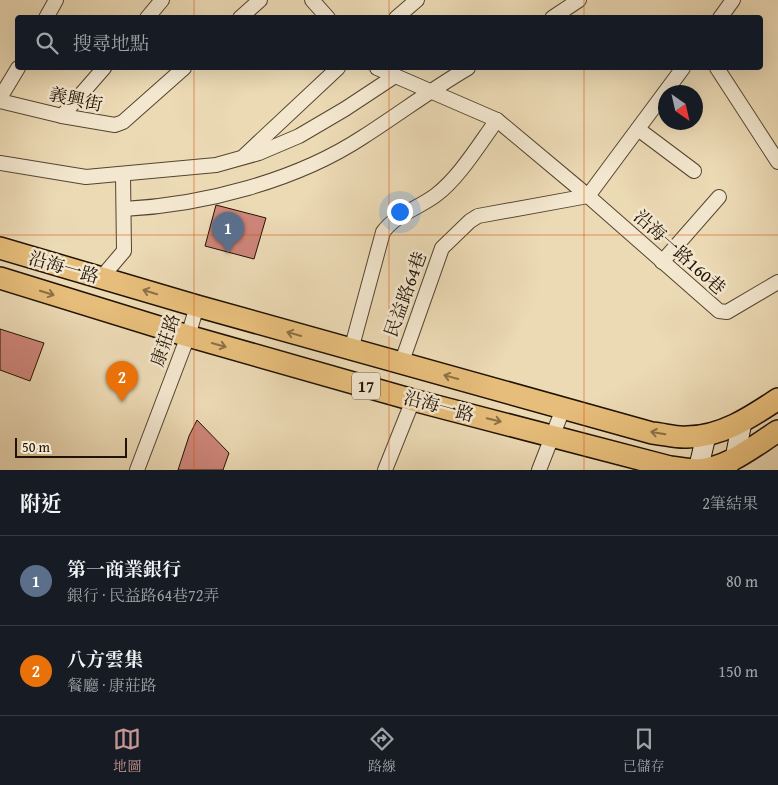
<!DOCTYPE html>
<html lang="zh-TW">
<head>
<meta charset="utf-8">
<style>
	body { margin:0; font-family:"Gentium Book Plus","Noto Serif TC",serif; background:#20242c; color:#f1f3f6 }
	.compass { position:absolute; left:658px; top:85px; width:45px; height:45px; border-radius:50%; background:#171b24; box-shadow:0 5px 20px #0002; rotate:146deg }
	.scale { position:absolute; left:15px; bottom:12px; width:112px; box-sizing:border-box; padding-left:5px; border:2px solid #211304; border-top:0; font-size:14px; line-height:18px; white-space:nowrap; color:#211304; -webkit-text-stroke:4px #f3e7cf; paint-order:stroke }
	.you { position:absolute; left:399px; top:211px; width:18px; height:18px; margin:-12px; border:4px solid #fff; border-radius:50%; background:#1a73e8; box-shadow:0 0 0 8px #1a73e833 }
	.badge { display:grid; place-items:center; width:32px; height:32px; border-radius:50%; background:#c59692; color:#fff; font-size:16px; font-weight:700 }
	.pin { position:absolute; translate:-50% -41px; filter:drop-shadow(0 1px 2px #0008) }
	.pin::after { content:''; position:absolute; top:26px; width:18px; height:15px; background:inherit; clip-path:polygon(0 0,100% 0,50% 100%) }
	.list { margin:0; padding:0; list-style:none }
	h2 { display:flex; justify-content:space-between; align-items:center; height:65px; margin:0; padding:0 20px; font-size:21px }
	h2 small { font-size:16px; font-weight:400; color:#9ea1a6 }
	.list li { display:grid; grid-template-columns:32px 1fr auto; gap:15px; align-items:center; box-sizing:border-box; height:90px; padding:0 20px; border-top:1px solid #363941 }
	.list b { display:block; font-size:19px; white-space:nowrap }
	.list p { margin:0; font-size:16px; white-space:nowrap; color:#9ea1a6 }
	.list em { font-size:16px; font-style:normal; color:#9ea1a6 }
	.icon { flex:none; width:28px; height:28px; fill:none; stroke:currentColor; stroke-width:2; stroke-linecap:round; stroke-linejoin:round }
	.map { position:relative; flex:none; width:778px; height:470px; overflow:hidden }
	.search { position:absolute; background:#171b24; box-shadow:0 5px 20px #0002; left:15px; right:15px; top:15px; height:55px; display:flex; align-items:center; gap:12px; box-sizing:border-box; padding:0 18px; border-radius:5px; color:#9ea1a6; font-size:19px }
	.sheet { height:245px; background:#171b24 }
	nav { display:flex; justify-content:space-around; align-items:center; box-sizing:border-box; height:70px; border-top:1px solid #363941; background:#171b24; font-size:14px; color:#9ea1a6 }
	nav a { display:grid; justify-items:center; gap:2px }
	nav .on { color:#c59692 }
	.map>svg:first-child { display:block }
	.building { fill:#ce867a; stroke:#211304 }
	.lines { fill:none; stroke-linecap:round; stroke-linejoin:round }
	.street-casing { stroke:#544530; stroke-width:16 }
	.secondary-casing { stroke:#211304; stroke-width:21 }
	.primary-casing { stroke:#211304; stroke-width:24 }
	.street { stroke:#f3e7cf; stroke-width:14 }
	.secondary { stroke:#f3e7cf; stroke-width:19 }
	.primary { stroke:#e6bd7a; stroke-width:21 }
	.oneway { stroke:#8d7045 }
	.grid { fill:none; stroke:#d4520b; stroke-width:1; stroke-opacity:0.55 }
	.labels { text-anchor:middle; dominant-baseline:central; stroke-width:5; stroke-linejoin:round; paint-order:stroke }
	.shield { fill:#f3e7cf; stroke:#605341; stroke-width:1 }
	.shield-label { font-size:16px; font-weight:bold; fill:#211304 }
	.street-label { font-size:18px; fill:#211304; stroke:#f3e7cf }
</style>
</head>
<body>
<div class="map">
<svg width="778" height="470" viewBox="0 0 778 470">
	<rect width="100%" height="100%" fill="#ecdab5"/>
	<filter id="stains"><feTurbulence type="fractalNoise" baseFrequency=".004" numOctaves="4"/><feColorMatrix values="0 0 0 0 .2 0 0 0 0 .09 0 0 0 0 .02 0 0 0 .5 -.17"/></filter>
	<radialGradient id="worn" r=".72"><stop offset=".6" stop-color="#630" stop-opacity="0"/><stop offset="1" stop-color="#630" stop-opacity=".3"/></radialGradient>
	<g class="building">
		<path d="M216,205l50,13 -12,41 -49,-13z"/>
		<path d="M0,329l44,14 -14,38 -30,-11z"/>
		<path d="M197,420l32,33 -6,17h-45l11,-34z"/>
	</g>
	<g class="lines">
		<g class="street-casing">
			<g id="street">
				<path d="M312,0l16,18"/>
				<path d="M46,18l10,-18"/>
				<path d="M147,18l15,-18"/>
				<path d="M240,18l20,-18"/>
				<path d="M396,18l21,-18"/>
				<path d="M552,18l27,-18"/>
				<path d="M720,18l13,-18"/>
				<path d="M377,68l120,52 91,76 131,115 8,1 51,-30"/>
				<path d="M717,68l61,94"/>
				<path d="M0,98l18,-30"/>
				<path d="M0,101l62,15 53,9 8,-3 61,-54"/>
				<path d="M62,116l42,-48"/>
				<path d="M638,129l56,42"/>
				<path d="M244,156l94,-88"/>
				<path d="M0,163l86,14 130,-12 43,-12 40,-17 46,-27 50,-33"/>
				<path d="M124,209c79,-4 172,-28 239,-72 36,-23 69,-48 105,-69"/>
				<path d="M662,262l57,-65"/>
				<path d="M101,278l23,-27 -1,-76"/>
				<path d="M351,350l32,-118c13,-18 36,-24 53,-37 23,-17 44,-52 61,-75"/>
				<path d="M401,364l41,-116 28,-27 8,-5 110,-20 95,-128"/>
				<path d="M137,470l51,-134 9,-30"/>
				<path d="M385,470l28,-70"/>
				<path d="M539,470l24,-61"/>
			</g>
		</g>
		<g class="secondary-casing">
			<g id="secondary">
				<path d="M728,465l7,-7 7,-36"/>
				<path d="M698,470l8,-34"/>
			</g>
		</g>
		<g class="primary-casing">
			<g id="primary">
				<path d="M0,248l197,58 455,127c12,1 24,5 35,4 34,0 64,-20 91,-38"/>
				<path d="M0,278l188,58 225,64 257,67c9,1 18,3 27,3 30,-1 57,-24 81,-39"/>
			</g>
		</g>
		<use href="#street" class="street"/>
		<use href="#secondary" class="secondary"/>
		<use href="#primary" class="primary"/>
	</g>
	<defs><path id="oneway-shaft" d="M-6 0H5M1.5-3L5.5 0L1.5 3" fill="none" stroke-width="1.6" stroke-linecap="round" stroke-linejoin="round" transform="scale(1.25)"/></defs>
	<g class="oneway">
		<use href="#oneway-shaft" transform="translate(150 292) rotate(-163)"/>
		<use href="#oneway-shaft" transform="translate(47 293) rotate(17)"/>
		<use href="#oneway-shaft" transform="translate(294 334) rotate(-164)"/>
		<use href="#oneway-shaft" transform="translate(219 345) rotate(16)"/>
		<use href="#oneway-shaft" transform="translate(451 377) rotate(-165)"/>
		<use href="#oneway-shaft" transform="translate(494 420) rotate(14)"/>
		<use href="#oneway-shaft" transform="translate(658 433) rotate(-171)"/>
	</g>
	<path class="grid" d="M194,0v18M389,0v18M584,0v18M194,68v402M389,68v402M584,68v402M0,235h778"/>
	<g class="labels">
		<rect class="shield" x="352" y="372.5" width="28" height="27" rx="4"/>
		<g class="shield-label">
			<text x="366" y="386">17</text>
		</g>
		<g class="street-label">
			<text transform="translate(76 99) rotate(12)">義興街</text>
			<text transform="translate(680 252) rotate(42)">沿海一路160巷</text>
			<text transform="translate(64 267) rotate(16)">沿海一路</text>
			<text transform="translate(405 294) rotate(-70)">民益路64巷</text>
			<text transform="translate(165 340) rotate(-71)">康莊路</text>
			<text transform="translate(439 406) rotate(15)">沿海一路</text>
		</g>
	</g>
	<rect width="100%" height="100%" filter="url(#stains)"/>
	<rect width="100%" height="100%" fill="url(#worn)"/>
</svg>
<svg class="compass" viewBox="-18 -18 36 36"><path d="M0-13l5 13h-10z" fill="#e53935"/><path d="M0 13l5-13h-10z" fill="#9ea1a6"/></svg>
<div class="scale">50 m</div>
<div class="you"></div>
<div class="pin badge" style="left:228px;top:253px;background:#5c6f8a">1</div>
<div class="pin badge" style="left:122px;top:402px;background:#e8710a">2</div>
<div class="search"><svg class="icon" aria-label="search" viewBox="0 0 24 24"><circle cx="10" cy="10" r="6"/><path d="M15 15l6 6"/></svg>搜尋地點</div>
</div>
<section class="sheet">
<h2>附近<small>2筆結果</small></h2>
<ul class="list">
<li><span class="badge" style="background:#5c6f8a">1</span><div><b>第一商業銀行</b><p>銀行 · 民益路64巷72弄</p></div><em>80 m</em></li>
<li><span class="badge" style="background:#e8710a">2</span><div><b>八方雲集</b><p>餐廳 · 康莊路</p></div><em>150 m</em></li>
</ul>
</section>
<nav>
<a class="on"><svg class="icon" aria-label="map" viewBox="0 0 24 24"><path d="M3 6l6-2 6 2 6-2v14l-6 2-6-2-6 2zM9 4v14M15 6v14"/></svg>地圖</a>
<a><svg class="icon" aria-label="directions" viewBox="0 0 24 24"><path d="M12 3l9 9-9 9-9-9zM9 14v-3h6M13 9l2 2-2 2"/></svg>路線</a>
<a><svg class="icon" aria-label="saved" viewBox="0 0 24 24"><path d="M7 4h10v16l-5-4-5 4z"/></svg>已儲存</a>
</nav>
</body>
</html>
